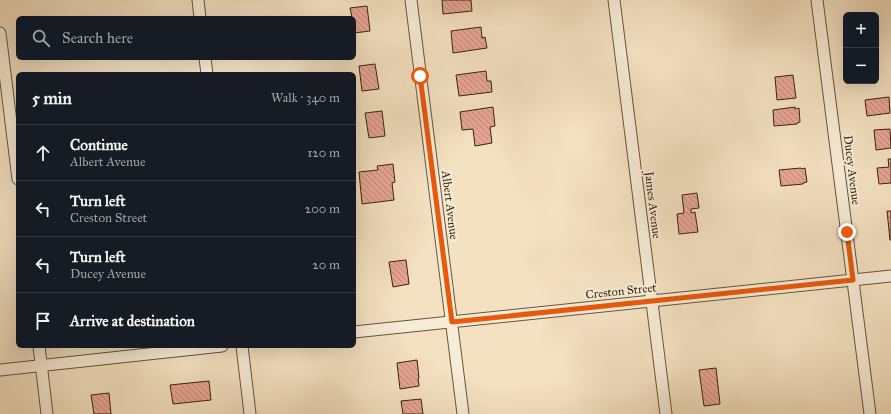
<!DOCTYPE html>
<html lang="en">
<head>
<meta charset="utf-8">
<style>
	body { margin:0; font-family:"IM FELL Great Primer",serif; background:#20242c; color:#f1f3f6 }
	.controls { position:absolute; right:12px; top:12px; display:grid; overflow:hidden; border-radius:6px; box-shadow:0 4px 16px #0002 }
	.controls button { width:36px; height:36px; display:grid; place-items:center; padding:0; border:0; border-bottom:1px solid #363941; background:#171b24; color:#f1f3f6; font:20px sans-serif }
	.stop { position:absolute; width:12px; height:12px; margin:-9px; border:3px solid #ea580c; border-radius:50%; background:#fff }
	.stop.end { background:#ea580c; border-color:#fff; box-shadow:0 1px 4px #0008 }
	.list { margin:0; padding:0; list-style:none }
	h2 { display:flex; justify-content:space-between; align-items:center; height:52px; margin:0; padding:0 16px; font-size:17px }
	h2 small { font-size:13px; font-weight:400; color:#9ea1a6 }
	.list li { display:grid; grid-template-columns:26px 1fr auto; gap:12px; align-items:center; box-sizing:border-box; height:56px; padding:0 16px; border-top:1px solid #363941 }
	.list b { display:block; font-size:15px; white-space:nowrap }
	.list p { margin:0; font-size:13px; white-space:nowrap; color:#9ea1a6 }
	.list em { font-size:13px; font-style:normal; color:#9ea1a6 }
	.icon { flex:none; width:22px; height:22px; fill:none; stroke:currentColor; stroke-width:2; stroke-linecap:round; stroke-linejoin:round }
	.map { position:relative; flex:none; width:891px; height:414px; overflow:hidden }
	.search { position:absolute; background:#171b24; box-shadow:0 4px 16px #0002; left:16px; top:16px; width:340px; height:44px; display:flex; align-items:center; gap:10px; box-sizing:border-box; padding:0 14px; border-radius:6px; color:#9ea1a6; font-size:15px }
	.panel { position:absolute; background:#171b24; box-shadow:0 4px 16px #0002; left:16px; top:72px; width:340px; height:276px; border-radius:6px }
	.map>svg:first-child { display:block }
	.building { fill:url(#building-back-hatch); stroke:#362510 }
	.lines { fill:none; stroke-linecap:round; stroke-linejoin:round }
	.street-casing { stroke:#66543c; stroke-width:13 }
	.street { stroke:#f8ecd7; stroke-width:11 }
	.route { stroke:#ea580c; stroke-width:5 }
	.labels { text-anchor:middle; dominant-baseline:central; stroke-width:4; stroke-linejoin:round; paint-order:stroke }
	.street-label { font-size:12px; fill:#362510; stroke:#f8ecd7 }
</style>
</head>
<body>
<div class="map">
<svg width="891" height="414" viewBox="0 0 891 414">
	<defs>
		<pattern id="building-back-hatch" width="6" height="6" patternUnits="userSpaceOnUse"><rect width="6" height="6" fill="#e8a595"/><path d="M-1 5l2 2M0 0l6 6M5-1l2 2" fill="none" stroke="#bd8678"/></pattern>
	</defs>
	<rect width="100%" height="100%" fill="#f4e1c2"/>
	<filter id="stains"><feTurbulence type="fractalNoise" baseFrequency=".005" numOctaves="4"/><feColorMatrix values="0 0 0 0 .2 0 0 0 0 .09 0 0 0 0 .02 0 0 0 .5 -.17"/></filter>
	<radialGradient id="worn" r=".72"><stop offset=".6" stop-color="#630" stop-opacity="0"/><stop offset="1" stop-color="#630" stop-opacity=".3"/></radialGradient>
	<g class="building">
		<path d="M442,0h29l1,11 -29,3z"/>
		<path d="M367,6l3,25 -16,2v-15h-2l-2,-10z"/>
		<path d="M481,27l1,11 3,-1 2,11 -34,5 -2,-22z"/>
		<path d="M375,64l4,25 -17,2 -3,-25z"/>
		<path d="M486,71l1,10h4l1,11 -33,4 -3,-21z"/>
		<path d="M793,75l3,23 -19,2 -2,-23z"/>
		<path d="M889,97l1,16 -23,3 -2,-16z"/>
		<path d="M493,107l2,19 -5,1 2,16 -17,3 -2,-17 -11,1 -2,-18z"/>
		<path d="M795,107v2l4,-1 1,14 -3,1v1l-23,2 -1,-16z"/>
		<path d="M382,111l3,25 -16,2 -4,-25z"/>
		<path d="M890,129l1,19 -15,2 -2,-20z"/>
		<path d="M888,159h3v24l-12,1 -2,-16 12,-1z"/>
		<path d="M393,164l2,18 -3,1 2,17 -32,4 -3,-32 19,-2 -1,-4z"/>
		<path d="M801,168l1,1 3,-1 2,14 -4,1v1l-22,2 -2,-16z"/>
		<path d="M697,193l2,15 -8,1v4l4,-1 3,20 -19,2 -2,-20 7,-1 -2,-18z"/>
		<path d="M887,211h4v29h-1z"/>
		<path d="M406,260l3,24 -16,3 -4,-25z"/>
		<path d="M417,360l2,18h-1l1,8 -19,3 -3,-26z"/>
		<path d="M716,368l4,36 -16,2 -5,-36z"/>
		<path d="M209,381l2,19 -38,4 -3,-19z"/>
		<path d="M109,393l2,21h-17l-3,-19z"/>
		<path d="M421,399l2,15h-20l-2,-13z"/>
	</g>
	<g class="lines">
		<g class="street-casing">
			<g id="street">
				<path d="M198,0l2,18"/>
				<path d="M411,0l52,414"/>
				<path d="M614,0l52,414"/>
				<path d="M817,0l53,414"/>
				<path d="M0,33l18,146"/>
				<path d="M205,58l2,16"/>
				<path d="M354,332l537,-56"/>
				<path d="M39,346l8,68"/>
				<path d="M242,346l8,68"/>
				<path d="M0,370l222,-24"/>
			</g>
		</g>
		<use href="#street" class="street"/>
	</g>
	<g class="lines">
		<path class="route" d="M420,76l32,246 401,-42 -6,-48"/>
	</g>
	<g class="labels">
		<g class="street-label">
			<text transform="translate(852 170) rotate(83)">Ducey Avenue</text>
			<text transform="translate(450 205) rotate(83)">Albert Avenue</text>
			<text transform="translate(653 205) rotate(83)">James Avenue</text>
			<text transform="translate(621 291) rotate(-6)">Creston Street</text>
		</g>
	</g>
	<rect width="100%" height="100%" filter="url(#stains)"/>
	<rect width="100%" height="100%" fill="url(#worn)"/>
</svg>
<div class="controls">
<button>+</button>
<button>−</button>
</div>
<div class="stop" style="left:420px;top:76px"></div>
<div class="stop end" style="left:847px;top:232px"></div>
<div class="search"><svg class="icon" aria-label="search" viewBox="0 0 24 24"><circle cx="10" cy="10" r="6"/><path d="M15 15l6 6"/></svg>Search here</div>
<section class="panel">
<h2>5 min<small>Walk · 340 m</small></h2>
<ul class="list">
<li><svg class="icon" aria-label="ahead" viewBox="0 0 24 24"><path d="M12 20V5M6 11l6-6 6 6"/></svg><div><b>Continue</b><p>Albert Avenue</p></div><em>120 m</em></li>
<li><svg class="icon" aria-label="left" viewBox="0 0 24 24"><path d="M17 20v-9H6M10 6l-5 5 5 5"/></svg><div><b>Turn left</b><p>Creston Street</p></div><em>200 m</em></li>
<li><svg class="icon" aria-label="left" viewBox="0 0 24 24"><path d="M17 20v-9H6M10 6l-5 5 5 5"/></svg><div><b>Turn left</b><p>Ducey Avenue</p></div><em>20 m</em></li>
<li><svg class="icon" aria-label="arrive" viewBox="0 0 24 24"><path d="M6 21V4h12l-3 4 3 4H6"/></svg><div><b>Arrive at destination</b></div></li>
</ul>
</section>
</div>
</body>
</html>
